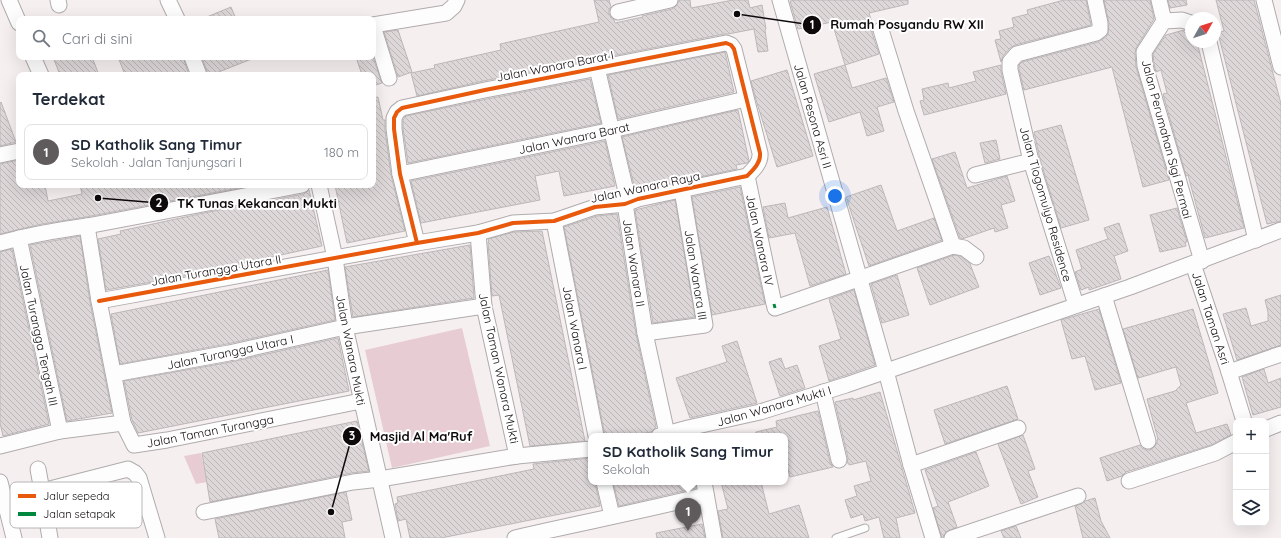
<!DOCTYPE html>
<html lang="id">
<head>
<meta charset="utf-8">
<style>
	body { margin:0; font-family:Quicksand,sans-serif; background:#f6f6f7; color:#1f2937 }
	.controls { position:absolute; right:12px; bottom:12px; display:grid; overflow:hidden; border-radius:8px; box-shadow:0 4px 16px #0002 }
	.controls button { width:36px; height:36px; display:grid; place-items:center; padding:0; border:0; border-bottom:1px solid #e0e1e3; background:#fff; color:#1f2937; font:20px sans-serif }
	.compass { position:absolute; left:1185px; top:12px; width:36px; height:36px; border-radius:50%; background:#fff; box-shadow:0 4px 16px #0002; rotate:51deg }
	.you { position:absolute; left:835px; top:196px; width:14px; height:14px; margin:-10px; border:3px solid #fff; border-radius:50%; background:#1a73e8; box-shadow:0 0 0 6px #1a73e833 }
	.badge { display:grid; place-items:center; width:26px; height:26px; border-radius:50%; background:#5f5a5c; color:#fff; font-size:13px; font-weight:700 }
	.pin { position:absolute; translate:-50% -33px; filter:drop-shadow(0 1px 2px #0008) }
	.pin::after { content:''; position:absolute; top:21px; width:14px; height:12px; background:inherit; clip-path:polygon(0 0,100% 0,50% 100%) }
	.popup { position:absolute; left:588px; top:433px; width:200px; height:52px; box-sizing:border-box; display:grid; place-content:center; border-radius:8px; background:#fff; filter:drop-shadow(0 1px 3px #0005); font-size:13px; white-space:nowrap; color:#747a83 }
	.popup b { font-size:15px; color:#1f2937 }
	.popup::after { content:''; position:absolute; left:50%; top:100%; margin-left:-8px; border:8px solid transparent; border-top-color:#fff }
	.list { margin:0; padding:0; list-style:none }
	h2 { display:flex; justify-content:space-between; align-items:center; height:52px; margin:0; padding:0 16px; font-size:17px }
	h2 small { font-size:13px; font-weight:400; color:#747a83 }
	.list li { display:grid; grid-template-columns:26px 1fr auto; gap:12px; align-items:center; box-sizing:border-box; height:56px; margin:0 8px 8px; padding:0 8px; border:1px solid #e0e1e3; border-radius:8px }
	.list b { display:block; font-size:15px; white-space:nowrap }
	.list p { margin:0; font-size:13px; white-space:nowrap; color:#747a83 }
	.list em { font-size:13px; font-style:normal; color:#747a83 }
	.icon { flex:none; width:22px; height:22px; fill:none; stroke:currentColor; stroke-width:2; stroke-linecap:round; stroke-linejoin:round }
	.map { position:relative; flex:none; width:1281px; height:538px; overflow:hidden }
	.search { position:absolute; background:#fff; box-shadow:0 4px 16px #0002; left:16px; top:16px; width:360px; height:44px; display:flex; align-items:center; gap:10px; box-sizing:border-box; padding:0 14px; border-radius:8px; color:#747a83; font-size:15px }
	.panel { position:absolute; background:#fff; box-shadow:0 4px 16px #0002; left:16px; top:72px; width:360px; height:116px; border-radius:8px }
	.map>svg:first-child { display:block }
	.park { fill:#e8ccd3 }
	.building { fill:url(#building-back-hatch); stroke:#bcb7b8 }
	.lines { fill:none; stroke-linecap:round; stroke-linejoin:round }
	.service-casing { stroke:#b0abac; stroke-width:9 }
	.minor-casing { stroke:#b0abac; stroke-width:17 }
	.service { stroke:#fefdfd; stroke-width:7 }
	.minor { stroke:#fefdfd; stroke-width:15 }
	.quiet { stroke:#00873e; stroke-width:3; stroke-dasharray:6 3; stroke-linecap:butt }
	.cycleway-casing { stroke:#fff; stroke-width:6 }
	.cycleway { stroke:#e8590c; stroke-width:4 }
	.labels { text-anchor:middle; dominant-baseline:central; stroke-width:4; stroke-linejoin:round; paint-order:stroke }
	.street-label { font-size:12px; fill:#0e0a0c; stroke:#fff }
	.key { fill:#fff; stroke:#b7b6b6; stroke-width:1 }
	.key-label { font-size:11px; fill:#0e0a0c }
	.leader { fill:none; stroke:#0e0a0c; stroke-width:1.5 }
	.callout-dot { fill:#0e0a0c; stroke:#fff; stroke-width:1.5 }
	.mark-label { font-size:12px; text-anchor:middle; font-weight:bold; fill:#fff }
	.callout-label { font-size:13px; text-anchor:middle; font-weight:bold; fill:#0e0a0c; stroke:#fff; stroke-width:4; stroke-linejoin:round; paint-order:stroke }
</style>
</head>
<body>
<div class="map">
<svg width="1281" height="538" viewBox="0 0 1281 538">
	<defs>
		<pattern id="building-back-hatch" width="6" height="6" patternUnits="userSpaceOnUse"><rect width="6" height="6" fill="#ddd7d8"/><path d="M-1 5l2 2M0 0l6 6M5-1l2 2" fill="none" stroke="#bcb7b8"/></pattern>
	</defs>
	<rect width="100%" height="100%" fill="#f6eff0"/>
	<g class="park">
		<path d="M462,328l28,118 -98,22 -27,-118z"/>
		<path d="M201,453l6,29 -11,2 -12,-28z"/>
	</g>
	<g class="building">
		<path d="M594,0h15l2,7 -2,3v4l2,4 3,2 1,3 28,-6 -1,-1 30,-7 4,-3 3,-6h11l1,8 42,-8h15l2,8 12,-3 4,24 -1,1 3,21 -10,1 -4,-23 -26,5h-4l-241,47 -66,15 -6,-23 24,-5 -1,-3 67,-15 -1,-6 99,-22z"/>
		<path d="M795,0h113v4l-39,9 4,13 -1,7 7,21 -34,11 7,23 34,-10 8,24 -17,5 7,24 -17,5 -7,-24 -31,10 -15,-48 31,-9 -13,-43 -34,7 -8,-28z"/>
		<path d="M1064,0h22l5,25 -76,20 -5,3 -7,8 -2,6 -6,-22 6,-1 -2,-8 15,-4 -2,-9 16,-4 -1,-4z"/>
		<path d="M1104,0h46l4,19 -18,29 -1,5 1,14 33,113 -26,7 -31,-120 -88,23 -5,-21v-4l3,-3 76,-20 8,-5 2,-3 1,-11z"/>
		<path d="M1168,0h18l1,5 -17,3z"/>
		<path d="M1216,0h38l27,104v117l-14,3 -49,-191 6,-2z"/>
		<path d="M231,7l5,12h-34z"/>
		<path d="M398,30l14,42 -14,5 -14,-45z"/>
		<path d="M1184,30l2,1 3,11h8l47,186 -39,10 -17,-63 -2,1 -23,-82 4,-1 -6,-23 -5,2 -2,-8 -1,-10 13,-19z"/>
		<path d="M725,52l9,40 -116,27 -10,-44z"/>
		<path d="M53,57h39l7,18h-39z"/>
		<path d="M118,57h65l6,18h-64z"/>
		<path d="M202,57h52v1l-43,17h-3z"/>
		<path d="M356,57h17l9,26 -9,3v-11h-11z"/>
		<path d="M1001,65v7l5,22 -82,21 -4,-14 4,-1 -2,-11 26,-6 1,5 27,-7 -3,-9z"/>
		<path d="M787,70l26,86 -36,11 -20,-64 -6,-22z"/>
		<path d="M590,79l11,44 -193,40 -5,-35v-8l3,-4 81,-17z"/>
		<path d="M378,97l5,23h2v10l6,45 14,56 -58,12 -12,-58h38v-87z"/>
		<path d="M1,102l15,40 -16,4v-43z"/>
		<path d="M738,110l11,51 -2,2 -11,2 1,4 -103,22v-6l-12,-48z"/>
		<path d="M1061,125l28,95 -28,8 -21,-69 -6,-27z"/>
		<path d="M996,140l4,19 -15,4 -5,-20z"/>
		<path d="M605,141l10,45 -51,10 -5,-25 -24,5 5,24 -119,23 -10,-42z"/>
		<path d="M955,152l12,36 40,-12 8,25 -14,4 7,23 -13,4 -1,-4 -32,11 -2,-1 -28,-79z"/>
		<path d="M19,160v25h26l3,16 34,-7 -2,-9h174l-168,32 -44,7 -42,10v-70z"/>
		<path d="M881,185l16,46 37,-13 8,22 -73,26 -23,-69z"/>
		<path d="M740,187l25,117 -53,11 -20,-118z"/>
		<path d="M309,190l13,56 -147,32 -69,12 -8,-51 23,-5 -1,-3 84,-18 100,-19z"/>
		<path d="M675,200l20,117 -42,6 -18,-113z"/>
		<path d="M785,203l3,15 39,-11 19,67 -36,12 -15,-53 -26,5 -6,-31z"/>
		<path d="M1177,208l10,34h-2l1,4 -26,6 -10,-37z"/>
		<path d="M617,214l19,120 20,93 -5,5 -21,4h-25l-41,-209 33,-11z"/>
		<path d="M1119,223l9,28 -14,5 7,23 -32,11v-3l-8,3 -6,-18 7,-3 -6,-19 32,-11 -4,-11z"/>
		<path d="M542,231l43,210 -55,5 -31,-151 -7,1 -4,-54h1l-1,-3 26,-7z"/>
		<path d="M80,236l10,66 22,111 -45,8 -37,-176z"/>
		<path d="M470,245l4,53 -121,19 -8,-50z"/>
		<path d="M12,249l37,175 -46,12 -3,-13v-171z"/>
		<path d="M954,255l6,1 10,8 9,23 -49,18 -13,-37z"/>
		<path d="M1049,256l12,32 -21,7 -11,-32z"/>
		<path d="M328,270l7,50 -108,24 -107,20 -9,-50z"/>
		<path d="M897,275l12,40 -27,8 -11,-39z"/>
		<path d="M854,290l21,75 -46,16 -10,-35 22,-7 -12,-40z"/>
		<path d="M1281,295v50l-44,15 -14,-46 23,-6 5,18 17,-5v-9l-3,-12z"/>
		<path d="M1099,309l22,74 -26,7 -10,-34 -13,3 -11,-39z"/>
		<path d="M1193,309l25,84 -32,10 10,30 31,-9 4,11 -20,10 -85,27 -4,4 -15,5 -7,-23 40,-13 2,3 4,2h4l4,-3 3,-4v-3l1,-1 -11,-40 28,-8 6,-6 -5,-18 -38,11 -15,-49z"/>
		<path d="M338,338l11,53 -211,42 -6,-13 -8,-39 107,-19z"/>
		<path d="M737,341l20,62 -67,15 -14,-40 51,-16 -5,-16z"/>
		<path d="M781,358l4,11 12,-4 8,23 -25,8 -11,-34z"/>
		<path d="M1264,369l4,14 13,-5v29l-28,8 -11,-38z"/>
		<path d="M1007,386l11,33 -73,25 -11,-34z"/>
		<path d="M880,392l35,121 -19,5 4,20h-16l-5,-21 -14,4 -2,-7 -12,4 -6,-18 12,-4 -3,-10 17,-5 -5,-20 -17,4v-2h-2l1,-5 -13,-56 18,-4v2z"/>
		<path d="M818,411l12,51 3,5 -43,10 -5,-20v-21h-29v-4l21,-5 -1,-6z"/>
		<path d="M357,421l12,50 -18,2 -141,29 -8,-49z"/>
		<path d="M1023,435l12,34 -7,2 10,26 -17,7 -23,-60z"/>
		<path d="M976,452l13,34 -41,16 9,25 -11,5 -3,6h-1l-9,-30 5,-2 -13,-36z"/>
		<path d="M591,458v24h4l5,24 -159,32h-31l-4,-19 -8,2 -3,-17 3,-1 -1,-6 137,-28 -1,-5z"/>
		<path d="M613,482h82l1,6 -77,18z"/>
		<path d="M721,482h40l8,32 30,-9 10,33h-86l-5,-27 10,-2z"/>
		<path d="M346,492l6,28 -10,2 3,16h-126l-4,-19z"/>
		<path d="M1095,498l6,23 9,17h-27l-8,-32 6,-2 4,-3z"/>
		<path d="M702,524l3,14h-48l-1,-5z"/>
		<path d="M1016,526l5,12h-17l-3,-7z"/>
	</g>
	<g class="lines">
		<g class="service-casing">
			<path id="service" d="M836,538l29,-10"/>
		</g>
		<g class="minor-casing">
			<g id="minor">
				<path d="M9,0l10,23"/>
				<path d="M58,0l1,5"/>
				<path d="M168,0l9,19"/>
				<path d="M780,0l106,371 25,94 22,73"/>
				<path d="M1159,0l5,21"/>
				<path d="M1264,0l17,67"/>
				<path d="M618,12l52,-12"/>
				<path d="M1191,23l-9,-3 -18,1 -20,31 1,14 57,195"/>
				<path d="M373,25l73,-12 8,-7 3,-6"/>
				<path d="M373,26l16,52"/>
				<path d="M881,30l25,81 47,135"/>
				<path d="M1209,42l47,198"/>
				<path d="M33,57l8,18"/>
				<path d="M192,57l7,18"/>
				<path d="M597,68l28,119v17l20,129 22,101"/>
				<path d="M0,155l19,-4"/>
				<path d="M400,174l212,-44 134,-31"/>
				<path d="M975,175l56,-14"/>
				<path d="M747,176l27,128"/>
				<path d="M319,185l16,73 10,69 48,211"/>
				<path d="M554,221l42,215"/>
				<path d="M87,226l12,75 24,122 11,22 33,-5 194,-39"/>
				<path d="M478,233l6,73 33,150"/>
				<path d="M19,238l41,193"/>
				<path d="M0,243c29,-8 58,-13 87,-17l215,-41"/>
				<path d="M1193,264l36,108 15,49"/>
				<path d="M1104,296l44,145"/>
				<path d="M99,301l318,-58 61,-10 35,-10 41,-2 41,-14 30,-3 13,-5 109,-23c6,-6 14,-13 13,-23l-26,-104 -3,-4 -5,-2 -241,47 -83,18 -5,4 -3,6v11l6,45 17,69"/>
				<path d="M1076,305l-45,-144 -21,-91v-8l7,-8 79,-21 4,-3v-7l-5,-23"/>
				<path d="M775,308l178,-62 11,2 12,9"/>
				<path d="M645,333l60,-8 -23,-135"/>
				<path d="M1229,372l52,-18"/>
				<path d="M114,374l115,-21 116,-26 139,-21"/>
				<path d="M823,392l16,68"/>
				<path d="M1266,429l15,-6"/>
				<path d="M659,436l29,-8 72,-16 86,-27 284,-98 151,-57"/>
				<path d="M0,446l60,-15 63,-8"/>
				<path d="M911,465l107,-37"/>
				<path d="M38,469l4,22"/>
				<path d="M1129,481l86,-28 21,-11"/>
				<path d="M0,482l14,56"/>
				<path d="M604,482l8,34"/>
				<path d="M704,482l10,56"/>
				<path d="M204,512l149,-30 27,-3 137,-23 74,-7"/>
				<path d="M50,538l-8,-47 86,-22 7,4 4,5 18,60"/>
				<path d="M515,538c64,-15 128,-27 191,-43"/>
				<path d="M952,538l126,-42"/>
			</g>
		</g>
		<use href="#service" class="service"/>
		<use href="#minor" class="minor"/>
		<path class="quiet" d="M774,304l1,4"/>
		<g class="cycleway-casing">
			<path id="cycleway" d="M99,301l318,-58 61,-10 35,-10 41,-2 41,-14 30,-3 13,-5 109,-23c6,-6 14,-13 13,-23l-26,-104 -3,-4 -5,-2 -241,47 -83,18 -5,4 -3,6v11l6,45 17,69"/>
		</g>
		<use href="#cycleway" class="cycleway"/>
	</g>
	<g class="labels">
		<g class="street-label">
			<text transform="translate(555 66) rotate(-11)">Jalan Wanara Barat I</text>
			<text transform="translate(813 116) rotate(74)">Jalan Pesona Asri II</text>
			<text transform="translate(574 138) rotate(-12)">Jalan Wanara Barat</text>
			<text transform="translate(1167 139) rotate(75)">Jalan Perumahan Sigi Permai</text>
			<text transform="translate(645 187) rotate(-12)">Jalan Wanara Raya</text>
			<text transform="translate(1046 204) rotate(74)">Jalan Tlogomulyo Residence</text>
			<text transform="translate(760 240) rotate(78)">Jalan Wanara IV</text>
			<text transform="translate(634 263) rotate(81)">Jalan Wanara II</text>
			<text transform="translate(216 270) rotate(-10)">Jalan Turangga Utara II</text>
			<text transform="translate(696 275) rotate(81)">Jalan Wanara III</text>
			<text transform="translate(1211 318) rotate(72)">Jalan Taman Asri</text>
			<text transform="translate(575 328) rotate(79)">Jalan Wanara I</text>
			<text transform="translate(39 335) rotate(78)">Jalan Turangga Tengah III</text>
			<text transform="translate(351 350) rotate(79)">Jalan Wanara Mukti</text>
			<text transform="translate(230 352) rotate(-12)">Jalan Turangga Utara I</text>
			<text transform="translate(499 368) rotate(78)">Jalan Taman Wanara Mukti</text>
			<text transform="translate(774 406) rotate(-16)">Jalan Wanara Mukti I</text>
			<text transform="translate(210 431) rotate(-11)">Jalan Taman Turangga</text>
		</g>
	</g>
	<rect x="10" y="482" width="132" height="46" rx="6" class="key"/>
	<rect x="18" y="494" width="18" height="4" fill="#e8590c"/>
	<rect x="18" y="512" width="18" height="4" fill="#00873e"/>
	<g class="key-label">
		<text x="43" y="500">Jalur sepeda</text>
		<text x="43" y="518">Jalan setapak</text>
	</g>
	<path class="leader" d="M737 14L812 25M98 198L159 203M331 512L352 436"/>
	<g class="callout-dot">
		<circle cx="737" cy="14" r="4"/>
		<circle cx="98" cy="198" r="4"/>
		<circle cx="331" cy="512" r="4"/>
		<circle cx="812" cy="25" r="10"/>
		<circle cx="159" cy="203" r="10"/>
		<circle cx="352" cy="436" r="10"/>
	</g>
	<g class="mark-label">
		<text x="812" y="29">1</text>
		<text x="159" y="207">2</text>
		<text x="352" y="440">3</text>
	</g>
	<g class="callout-label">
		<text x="907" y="29">Rumah Posyandu RW XII</text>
		<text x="257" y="208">TK Tunas Kekancan Mukti</text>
		<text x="421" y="441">Masjid Al Ma'Ruf</text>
	</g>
</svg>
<div class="controls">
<button>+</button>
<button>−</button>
<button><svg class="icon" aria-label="layers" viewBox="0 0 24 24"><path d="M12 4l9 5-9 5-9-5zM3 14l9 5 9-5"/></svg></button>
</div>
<svg class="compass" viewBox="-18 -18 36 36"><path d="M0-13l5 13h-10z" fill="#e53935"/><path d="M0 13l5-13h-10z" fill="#747a83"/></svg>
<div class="you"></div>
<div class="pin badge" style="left:688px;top:531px">1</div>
<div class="popup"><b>SD Katholik Sang Timur</b>Sekolah</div>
<div class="search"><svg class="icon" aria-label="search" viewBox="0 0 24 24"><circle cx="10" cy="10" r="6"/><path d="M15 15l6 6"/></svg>Cari di sini</div>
<section class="panel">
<h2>Terdekat<small></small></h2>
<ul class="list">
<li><span class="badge">1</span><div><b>SD Katholik Sang Timur</b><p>Sekolah · Jalan Tanjungsari I</p></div><em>180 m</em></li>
</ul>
</section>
</div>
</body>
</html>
